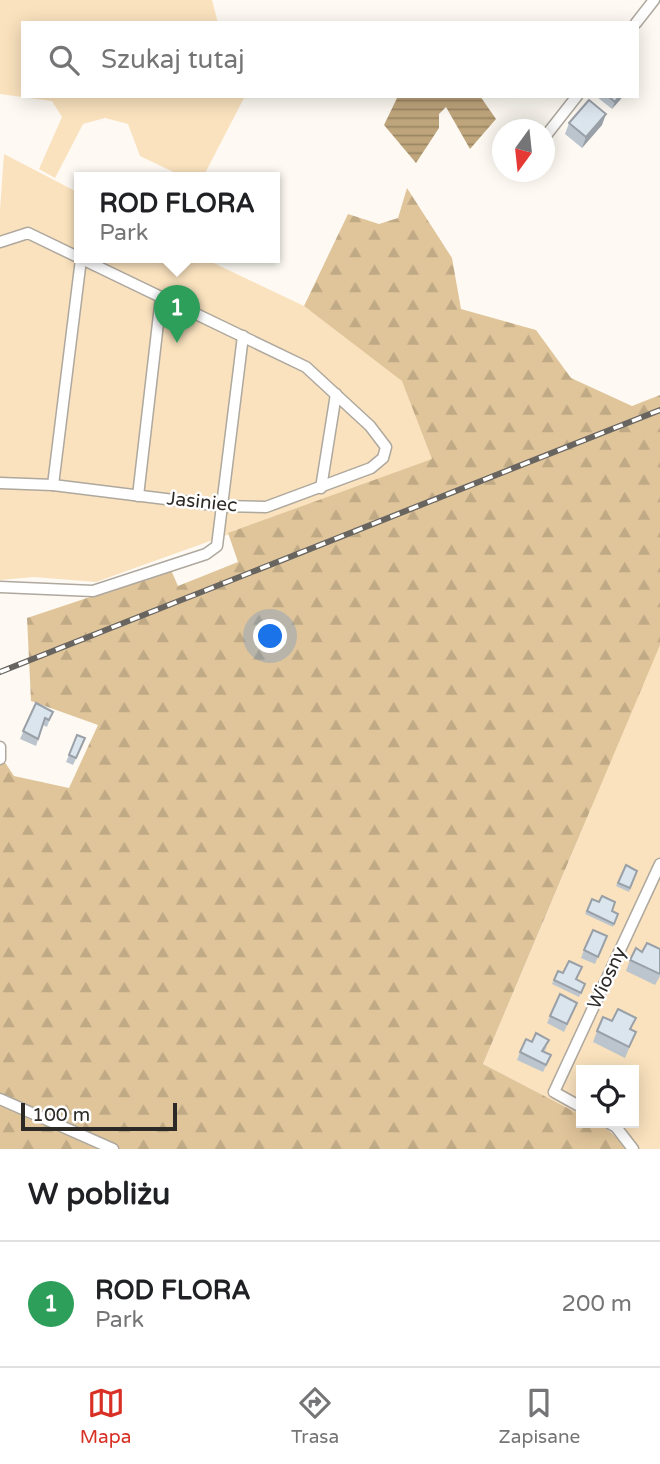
<!DOCTYPE html>
<html lang="pl">
<head>
<meta charset="utf-8">
<style>
	body { margin:0; font-family:"Varela Round",sans-serif; background:#f2f2f2; color:#202124 }
	.controls { position:absolute; right:21px; bottom:21px; display:grid; overflow:hidden; border-radius:0px; box-shadow:0 4px 18px #0003 }
	.controls button { width:63px; height:63px; display:grid; place-items:center; padding:0; border:0; border-bottom:2px solid #e0e0e0; background:#fff; color:#202124; font:35px sans-serif }
	.compass { position:absolute; left:492px; top:119px; width:63px; height:63px; border-radius:50%; background:#fff; box-shadow:0 4px 18px #0003; rotate:195deg }
	.scale { position:absolute; left:21px; bottom:18px; width:156px; box-sizing:border-box; padding-left:7px; border:4px solid #2c2a26; border-top:0; font-size:19px; line-height:24px; white-space:nowrap; color:#2c2a26; -webkit-text-stroke:5px #fff; paint-order:stroke }
	.you { position:absolute; left:271px; top:637px; width:24px; height:24px; margin:-18px; border:5px solid #fff; border-radius:50%; background:#1a73e8; box-shadow:0 0 0 10px #1a73e833 }
	.badge { display:grid; place-items:center; width:46px; height:46px; border-radius:50%; background:#d93025; color:#fff; font-size:23px; font-weight:700 }
	.pin { position:absolute; translate:-50% -58px; filter:drop-shadow(0 2px 4px #0008) }
	.pin::after { content:''; position:absolute; top:37px; width:24px; height:21px; background:inherit; clip-path:polygon(0 0,100% 0,50% 100%) }
	.popup { position:absolute; left:74px; top:172px; width:206px; height:91px; box-sizing:border-box; display:grid; place-content:center; border-radius:0px; background:#fff; filter:drop-shadow(0 2px 5px #0005); font-size:23px; white-space:nowrap; color:#757577 }
	.popup b { font-size:26px; color:#202124 }
	.popup::after { content:''; position:absolute; left:50%; top:100%; margin-left:-14px; border:14px solid transparent; border-top-color:#fff }
	.list { margin:0; padding:0; list-style:none }
	h2 { display:flex; justify-content:space-between; align-items:center; height:91px; margin:0; padding:0 28px; font-size:30px }
	h2 small { font-size:23px; font-weight:400; color:#757577 }
	.list li { display:grid; grid-template-columns:46px 1fr auto; gap:21px; align-items:center; box-sizing:border-box; height:126px; padding:0 28px; border-top:2px solid #e0e0e0 }
	.list b { display:block; font-size:26px; white-space:nowrap }
	.list p { margin:0; font-size:23px; white-space:nowrap; color:#757577 }
	.list em { font-size:23px; font-style:normal; color:#757577 }
	.icon { flex:none; width:38px; height:38px; fill:none; stroke:currentColor; stroke-width:2; stroke-linecap:round; stroke-linejoin:round }
	.map { position:relative; flex:none; width:660px; height:1149px; overflow:hidden }
	.search { position:absolute; background:#fff; box-shadow:0 4px 18px #0003; left:21px; right:21px; top:21px; height:77px; display:flex; align-items:center; gap:18px; box-sizing:border-box; padding:0 24px; border-radius:0px; color:#757577; font-size:26px }
	.sheet { height:217px; background:#fff }
	nav { display:flex; justify-content:space-around; align-items:center; box-sizing:border-box; height:98px; border-top:2px solid #e0e0e0; background:#fff; font-size:19px; color:#757577 }
	nav a { display:grid; justify-items:center; gap:4px }
	nav .on { color:#d93025 }
	.map>svg:first-child { display:block }
	.green { fill:#fae2be }
	.forest { fill:url(#forest-firs) }
	.water { fill:url(#water-rules) }
	.lines { fill:none; stroke-linecap:round; stroke-linejoin:round }
	.minor-casing { stroke:#aea89e; stroke-width:13 }
	.minor { stroke:#fff; stroke-width:10 }
	.rail-casing { stroke:#686560; stroke-width:6 }
	.rail { stroke:#fff; stroke-width:3.5; stroke-dasharray:10; stroke-linecap:butt }
	.wall { fill:#bcc5cd }
	.shaded-wall { fill:#99a0a7 }
	.building { fill:#dbe5ee; stroke:#99a0a7; stroke-width:2 }
	.labels { text-anchor:middle; dominant-baseline:central; stroke-width:5; stroke-linejoin:round; paint-order:stroke }
	.street-label { font-size:19px; fill:#2c2a26; stroke:#fff }
</style>
</head>
<body>
<div class="map">
<svg width="660" height="1149" viewBox="0 0 660 1149">
	<defs>
		<pattern id="forest-firs" width="22" height="20" patternUnits="userSpaceOnUse" patternTransform="scale(1.75)"><rect width="22" height="20" fill="#e0c59b"/><path d="M5 1l3.5 6h-7zM16 11l3.5 6h-7z" fill="#c0a985"/></pattern>
		<pattern id="water-rules" width="6" height="5" patternUnits="userSpaceOnUse" patternTransform="scale(1.75)"><rect width="6" height="5" fill="#bfa57c"/><path d="M0 2.5h6" fill="none" stroke="#9b8765"/></pattern>
	</defs>
	<rect width="100%" height="100%" fill="#fefaf3"/>
	<g class="green">
		<path d="M0,0h212l6,23h-195v73h222l-42,81h-19l-44,-21 -12,-32 -23,-6 -22,6 -28,54 -16,-9 23,-52 -10,-16 -52,-7z"/>
		<path d="M4,154l75,39v64h122l103,49 101,73 28,82 -337,121 -62,-5 -34,3v-370z"/>
		<path d="M660,578v571h-35l-11,-17 -19,-9h39v-53h-53v45l-98,-51 107,-253z"/>
	</g>
	<path class="forest" d="M407,188l45,70 9,51 75,21 35,48 61,28 28,-11v250l-177,419 98,51v8c22,0 32,8 44,26h-625v-394l14,21 55,12 29,-63 -67,-24 -4,-83 144,-48 7,16 60,-24 -10,-29 204,-74 -30,-78 -98,-75 44,-92 31,10 19,-6z"/>
	<path class="water" d="M398,96h82l16,23 -26,30 -24,-42 -7,7v14l-23,35 -32,-38z"/>
	<g class="lines">
		<g class="minor-casing">
			<g id="minor">
				<path d="M636,23l18,-23"/>
				<path d="M544,138l33,-42"/>
				<path d="M0,242l28,-9 278,134 64,59 16,21 -3,11 -12,10 -105,39 -44,-1 -169,-21 -53,-2"/>
				<path d="M53,485l28,-226"/>
				<path d="M321,488l15,-94"/>
				<path d="M138,496l23,-199"/>
				<path d="M0,587l93,4 113,-37 11,-8 26,-210"/>
				<path d="M0,747v12"/>
				<path d="M0,1099l113,50"/>
				<path d="M581,1107l-27,-15 106,-228"/>
				<path d="M609,1123l7,4 17,22"/>
			</g>
		</g>
		<use href="#minor" class="minor"/>
		<g class="rail-casing">
			<path id="rail" d="M0,672l660,-262"/>
		</g>
		<use href="#rail" class="rail"/>
	</g>
	<g class="wall">
		<path d="M598,96h24l-10,13 -15,-12z"/>
		<path d="M569,123l33,2 -20,23 -17,-14z"/>
		<path d="M36,703l14,16 -3,8 -4,-2 -7,21 -16,-7z"/>
		<path d="M82,746l-9,19 -7,-3 3,-7z"/>
		<path d="M626,865l11,6 -8,21 -13,-6z"/>
		<path d="M592,899l26,15 -5,13 -28,-13z"/>
		<path d="M607,936l-12,28 -14,-6 3,-8z"/>
		<path d="M647,943l13,33 -5,9 -29,-14 4,-11 12,-8z"/>
		<path d="M558,971l27,13 -6,13 -27,-13z"/>
		<path d="M577,1003l-13,29 -17,-9 3,-7z"/>
		<path d="M631,1029l5,3 -11,26 -32,-16 4,-11z"/>
		<path d="M547,1047l-3,5 4,10 -5,10 -26,-12 3,-8z"/>
	</g>
	<g class="shaded-wall">
		<path d="M619,96h3l-1,3 -9,10 3,-7z"/>
		<path d="M606,114l-4,11 -20,23 4,-11z"/>
	</g>
	<g class="building">
		<path d="M608,96h11l-4,6z"/>
		<path d="M589,100l17,14 -20,23 -17,-14z"/>
		<path d="M36,703l17,9 -4,8 -4,-2 -7,21 -15,-8z"/>
		<path d="M77,735l8,3 -9,20 -7,-3z"/>
		<path d="M626,865l11,6 -7,17 -12,-5z"/>
		<path d="M602,896l13,6 -3,9 6,3 -4,10 -27,-13 5,-12 7,3z"/>
		<path d="M593,930l14,6 -9,21 -14,-7z"/>
		<path d="M647,943l13,6v25l-30,-14 6,-12 6,4z"/>
		<path d="M569,961l13,6 -6,12 9,5 -4,9 -27,-13 4,-9 5,2z"/>
		<path d="M560,994l17,9 -10,21 -17,-8z"/>
		<path d="M618,1009l18,9 -6,11 6,3 -7,15 -32,-16 6,-14 9,4z"/>
		<path d="M536,1033l13,7 -7,11 9,4 -5,10 -26,-13 6,-13 6,3z"/>
	</g>
	<g class="labels">
		<g class="street-label">
			<text transform="translate(202 502) rotate(6)">Jasiniec</text>
			<text transform="translate(607 978) rotate(-65)">Wiosny</text>
		</g>
	</g>
</svg>
<div class="controls">
<button><svg class="icon" aria-label="locate" viewBox="0 0 24 24"><circle cx="12" cy="12" r="6"/><path d="M12 2v4M12 18v4M2 12h4M18 12h4"/></svg></button>
</div>
<svg class="compass" viewBox="-18 -18 36 36"><path d="M0-13l5 13h-10z" fill="#e53935"/><path d="M0 13l5-13h-10z" fill="#757577"/></svg>
<div class="scale">100 m</div>
<div class="you"></div>
<div class="pin badge" style="left:177px;top:343px;background:#2e9e5b">1</div>
<div class="popup"><b>ROD FLORA</b>Park</div>
<div class="search"><svg class="icon" aria-label="search" viewBox="0 0 24 24"><circle cx="10" cy="10" r="6"/><path d="M15 15l6 6"/></svg>Szukaj tutaj</div>
</div>
<section class="sheet">
<h2>W pobliżu<small></small></h2>
<ul class="list">
<li><span class="badge" style="background:#2e9e5b">1</span><div><b>ROD FLORA</b><p>Park</p></div><em>200 m</em></li>
</ul>
</section>
<nav>
<a class="on"><svg class="icon" aria-label="map" viewBox="0 0 24 24"><path d="M3 6l6-2 6 2 6-2v14l-6 2-6-2-6 2zM9 4v14M15 6v14"/></svg>Mapa</a>
<a><svg class="icon" aria-label="directions" viewBox="0 0 24 24"><path d="M12 3l9 9-9 9-9-9zM9 14v-3h6M13 9l2 2-2 2"/></svg>Trasa</a>
<a><svg class="icon" aria-label="saved" viewBox="0 0 24 24"><path d="M7 4h10v16l-5-4-5 4z"/></svg>Zapisane</a>
</nav>
</body>
</html>
